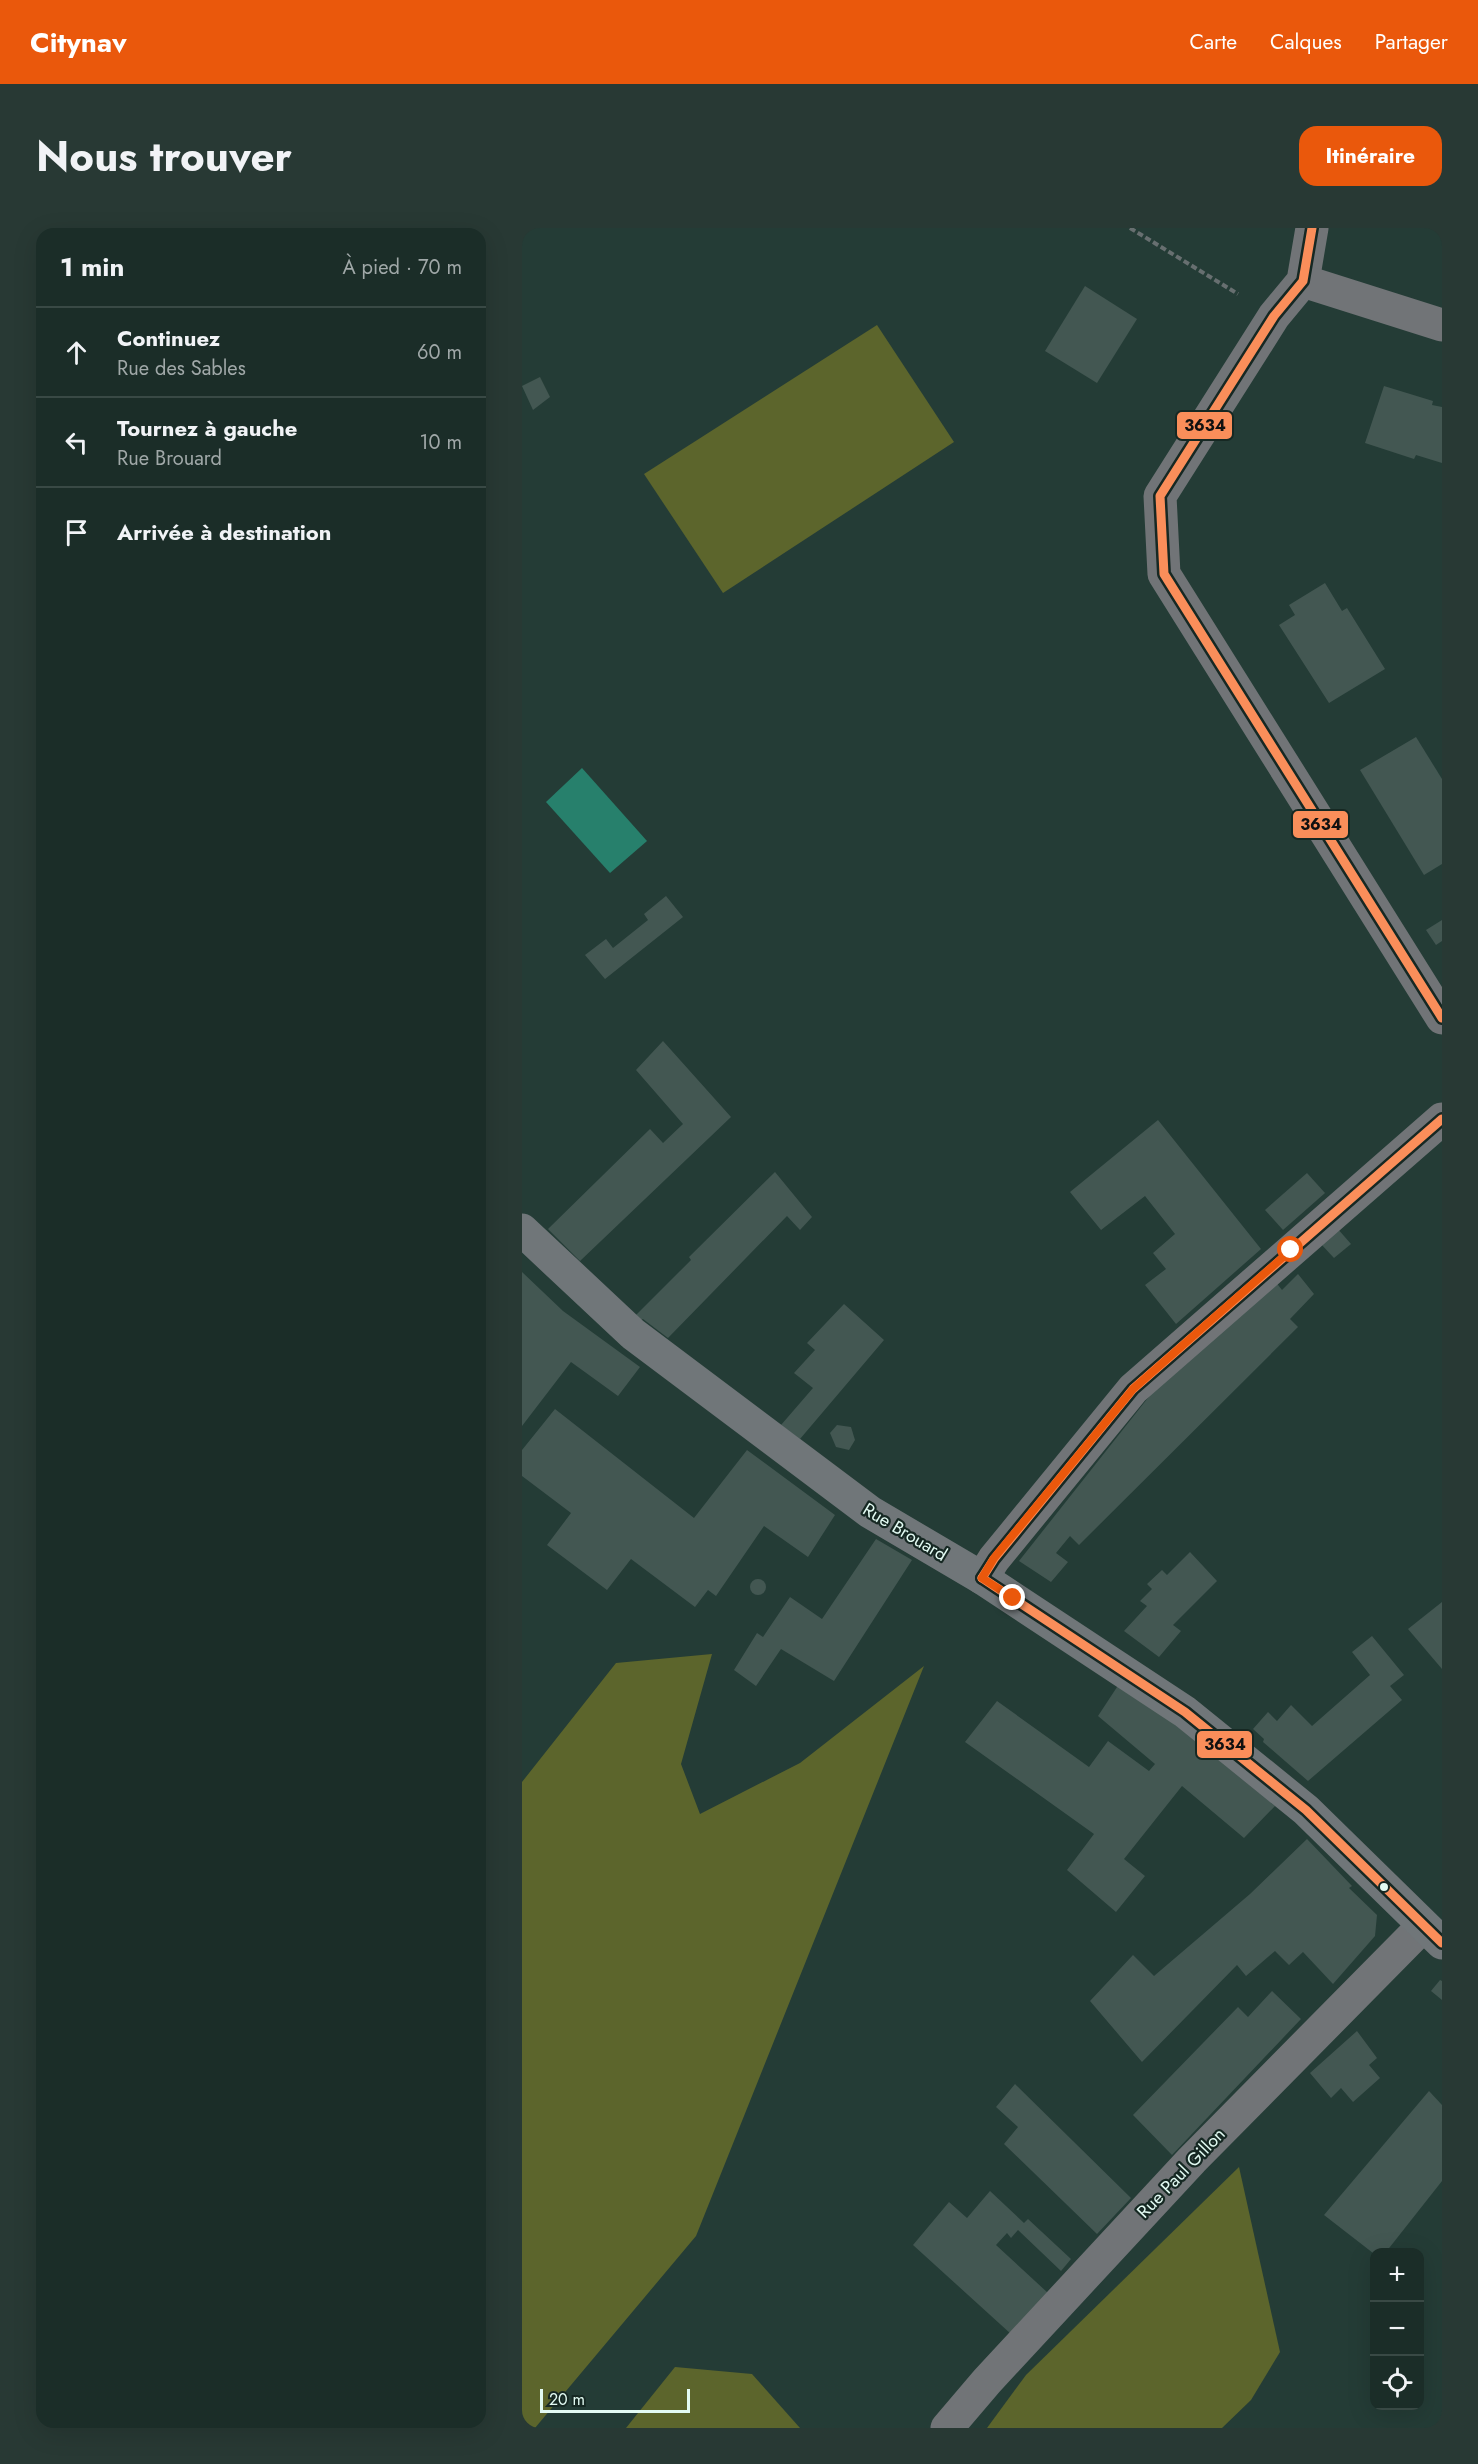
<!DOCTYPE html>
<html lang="fr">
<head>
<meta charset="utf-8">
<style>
	body { margin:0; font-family:Jost,sans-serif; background:#283934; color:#f1f3f6 }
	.controls { position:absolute; right:18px; bottom:18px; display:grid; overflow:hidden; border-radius:12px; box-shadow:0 6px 24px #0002 }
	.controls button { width:54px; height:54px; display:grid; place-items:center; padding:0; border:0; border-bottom:2px solid #394945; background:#1b2d28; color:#f1f3f6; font:30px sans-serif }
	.scale { position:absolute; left:18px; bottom:15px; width:150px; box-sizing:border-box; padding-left:6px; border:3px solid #e3fbf3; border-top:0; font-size:16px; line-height:21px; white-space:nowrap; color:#e3fbf3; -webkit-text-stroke:4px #162823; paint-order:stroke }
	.stop { position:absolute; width:18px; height:18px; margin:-14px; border:4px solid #ea580c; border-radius:50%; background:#fff }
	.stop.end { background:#ea580c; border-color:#fff; box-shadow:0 2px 6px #0008 }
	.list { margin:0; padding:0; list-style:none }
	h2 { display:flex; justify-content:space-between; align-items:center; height:78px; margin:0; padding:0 24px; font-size:26px }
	h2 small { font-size:20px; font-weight:400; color:#a0a8a8 }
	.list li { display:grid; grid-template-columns:39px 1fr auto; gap:18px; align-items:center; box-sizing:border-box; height:90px; padding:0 24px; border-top:2px solid #394945 }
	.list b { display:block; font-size:22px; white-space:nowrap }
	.list p { margin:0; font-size:20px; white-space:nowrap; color:#a0a8a8 }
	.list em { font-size:20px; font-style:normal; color:#a0a8a8 }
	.icon { flex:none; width:33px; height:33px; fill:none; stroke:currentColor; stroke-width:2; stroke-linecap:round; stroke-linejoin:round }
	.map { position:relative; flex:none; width:920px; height:2200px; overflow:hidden; border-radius:18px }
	header { display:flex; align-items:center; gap:36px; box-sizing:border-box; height:84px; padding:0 30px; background:#ea580c; color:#fff }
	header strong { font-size:28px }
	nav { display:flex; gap:33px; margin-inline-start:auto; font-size:21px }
	.intro { display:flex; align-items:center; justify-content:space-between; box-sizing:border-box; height:144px; padding:0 36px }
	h1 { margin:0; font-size:42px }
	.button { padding:15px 27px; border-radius:18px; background:#ea580c; color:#fff; font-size:21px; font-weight:700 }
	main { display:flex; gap:36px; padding:0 36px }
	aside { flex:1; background:#1b2d28; border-radius:18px; box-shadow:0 6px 24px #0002 }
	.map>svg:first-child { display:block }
	.green { fill:#5c652c }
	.water { fill:#27806c }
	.building { fill:#435752 }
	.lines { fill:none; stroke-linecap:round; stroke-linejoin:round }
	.path { stroke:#676f70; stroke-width:4; stroke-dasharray:6 3; stroke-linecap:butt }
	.street { stroke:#717477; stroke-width:33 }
	.secondary { stroke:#707679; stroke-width:33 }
	.bus-1-casing { stroke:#162823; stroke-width:14 }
	.bus-1 { stroke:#fa8e5a; stroke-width:9 }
	.route { stroke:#ea580c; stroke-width:8 }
	.bus-dot { fill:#e3fbf3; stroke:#162823; stroke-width:2 }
	.labels { text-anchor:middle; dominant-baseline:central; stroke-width:4.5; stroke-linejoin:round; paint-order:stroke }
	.street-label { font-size:18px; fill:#e3fbf3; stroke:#162823 }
	.line-badge { stroke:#162823; stroke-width:2 }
	.pale-badge-label { font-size:16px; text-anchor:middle; font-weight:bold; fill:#111 }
</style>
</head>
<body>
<header>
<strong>Citynav</strong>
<nav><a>Carte</a><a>Calques</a><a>Partager</a></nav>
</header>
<div class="intro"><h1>Nous trouver</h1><a class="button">Itinéraire</a></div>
<main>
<aside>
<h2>1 min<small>À pied · 70 m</small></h2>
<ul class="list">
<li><svg class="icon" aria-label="ahead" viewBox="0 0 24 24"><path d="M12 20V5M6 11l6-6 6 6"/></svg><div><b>Continuez</b><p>Rue des Sables</p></div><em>60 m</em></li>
<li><svg class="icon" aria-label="left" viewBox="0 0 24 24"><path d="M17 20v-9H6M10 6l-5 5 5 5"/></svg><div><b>Tournez à gauche</b><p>Rue Brouard</p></div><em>10 m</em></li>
<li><svg class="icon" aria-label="arrive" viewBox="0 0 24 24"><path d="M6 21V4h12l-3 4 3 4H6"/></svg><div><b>Arrivée à destination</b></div></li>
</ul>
</aside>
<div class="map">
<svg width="920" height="2200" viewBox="0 0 920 2200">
	<rect width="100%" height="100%" fill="#243c36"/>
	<g class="green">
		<path d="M355,97l77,117 -231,151 -79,-119z"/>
		<path d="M190,1426l-31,110 19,50 100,-51 124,-97 -228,570 -161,192h-13v-646l94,-119z"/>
		<path d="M717,1939l41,185 -29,48 -29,28h-235l39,-53z"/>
		<path d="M153,2139l77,7 48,54h-174z"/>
	</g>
	<path class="water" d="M60,540l65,73 -37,32 -64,-71z"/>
	<g class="building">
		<path d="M563,58l52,33 -40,64 -52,-32z"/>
		<path d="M18,149l10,20 -17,13 -11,-24z"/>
		<path d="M862,158l49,15 -1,4 10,2v56l-26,-8 -2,4 -49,-16z"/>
		<path d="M803,355l17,28 5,-3 38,61 -56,34 -50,-78 16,-10 -6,-10z"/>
		<path d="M894,509l26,42v85l-18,11 -64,-105z"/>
		<path d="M144,668l17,21 -78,62 -20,-24 21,-16 7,9 35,-28 -4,-6z"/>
		<path d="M920,692v21l-6,4 -10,-15z"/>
		<path d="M141,813l68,76 -151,144 -32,-32 102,-100 13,14 20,-19 -47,-54z"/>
		<path d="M636,892l103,129 -85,75 -31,-39 21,-16 -13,-16 22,-19 -30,-38 -44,34 -31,-38z"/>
		<path d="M253,944l37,45 -12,13 -13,-14 -119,122 -25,-19 -2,1 -5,-5 55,-55 -2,-3z"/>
		<path d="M785,945l18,20 -42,37 -18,-20z"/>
		<path d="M815,1000l14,16 -17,14 -14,-15z"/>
		<path d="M0,1044l41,39 77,56 -22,29 -47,-34 -49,64z"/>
		<path d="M776,1046l16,20 -24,25 8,8 -219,218 -9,-9 -14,17 12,9 -17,20 -32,-21 136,-172 120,-108 7,9z"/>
		<path d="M322,1076l40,36 -84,99 -19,-14 32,-37 -19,-15 21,-23 -8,-7z"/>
		<path d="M33,1181l139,109 53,-68 88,65 -27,42 -44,-31 -48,70 -8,-6 -13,17 -64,-48 -24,31 -60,-45 24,-32 -49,-37v-26z"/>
		<path d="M315,1197l14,2 4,13 -6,10 -13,-3 -6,-14z"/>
		<path d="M354,1311l36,21 -78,121 -53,-32 -25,37 -22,-16 23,-37 6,4 27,-40 32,22z"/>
		<path d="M668,1324l27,29 -44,44 8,6 -22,26 -35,-26 23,-25 -7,-5 12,-12 -5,-5 15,-14 5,5z"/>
		<circle cx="236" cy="1359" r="8"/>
		<path d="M920,1374v67l-34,-40z"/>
		<path d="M850,1408l32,39 -14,11 12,14 -94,81 -45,-39 1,-3 -11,-10 15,-17 9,9 14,-16 21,21 58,-51 -18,-23z"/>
		<path d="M597,1456l23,14 133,108 -31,32 -62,-52 -58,73 21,17 -29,36 -49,-42 27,-36 -129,-92 32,-41 92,66 19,-26 41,30 6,-7 -57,-48z"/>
		<path d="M785,1611l45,47 -3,2 28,27 -2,21 -42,48 -30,-32 -14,13 -14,-14 -29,25 -9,-11 -95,97 -52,-61 43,-46 21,21 96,-82z"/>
		<path d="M918,1752l2,1v19l-11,-9z"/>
		<path d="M750,1763l29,28 -129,136 -39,-40 105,-108 10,10z"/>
		<path d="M835,1803l20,27 -8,7 11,13 -27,24 -12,-14 -10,10 -21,-25z"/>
		<path d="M493,1856l116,114 -34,36 -93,-90 14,-17 -22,-20z"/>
		<path d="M907,1863l13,14v76l-56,71 -13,1 -49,-38z"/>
		<path d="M468,1963l34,32 4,-4 43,40 -10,12 -43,-41 -7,8 -4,-5 -11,12 52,48 -37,41 -98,-89 36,-43 18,16z"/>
	</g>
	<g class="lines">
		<path class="path" d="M608,0l108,66"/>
		<g class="street">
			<path d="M790,0l-9,53 -29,35 -114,180 4,78 278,444"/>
			<path d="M781,53l139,44"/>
			<path d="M460,1350l12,-19 139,-170 309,-270"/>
			<path d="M425,2200l40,-47 205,-221 231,-234"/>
		</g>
		<path class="secondary" d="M0,1002l111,104 237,178 112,66 203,134 121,98 136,133"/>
		<g class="bus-1-casing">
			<g id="bus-1">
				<path d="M790,0l-9,53 -29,35 -114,180 4,78 278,444"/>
				<path d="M460,1350l12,-19 139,-170 309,-270"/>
				<path d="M460,1350l203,134 121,98 136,133"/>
			</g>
		</g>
		<use href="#bus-1" class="bus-1"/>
	</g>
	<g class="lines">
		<path class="route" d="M491,1370l-31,-20 12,-20 139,-169 158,-139"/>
	</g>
	<circle class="bus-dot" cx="862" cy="1659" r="5"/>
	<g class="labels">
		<g class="street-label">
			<text transform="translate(383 1304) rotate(31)">Rue Brouard</text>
			<text transform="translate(659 1945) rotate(-46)">Rue Paul Gillon</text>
		</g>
	</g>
	<g class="line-badge">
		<rect x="654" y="183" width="57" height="29" rx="6" fill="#fa8e5a"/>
		<rect x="770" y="582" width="57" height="29" rx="6" fill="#fa8e5a"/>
		<rect x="674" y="1502" width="57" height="29" rx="6" fill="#fa8e5a"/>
	</g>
	<g class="pale-badge-label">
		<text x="683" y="203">3634</text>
		<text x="799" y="602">3634</text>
		<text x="703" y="1522">3634</text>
	</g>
</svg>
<div class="controls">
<button>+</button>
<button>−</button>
<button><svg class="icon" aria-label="locate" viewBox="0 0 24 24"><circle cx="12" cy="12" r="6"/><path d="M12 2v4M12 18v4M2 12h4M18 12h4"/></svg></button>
</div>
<div class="scale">20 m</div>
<div class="stop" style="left:769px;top:1022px"></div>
<div class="stop end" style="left:491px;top:1370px"></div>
</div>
</main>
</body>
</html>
